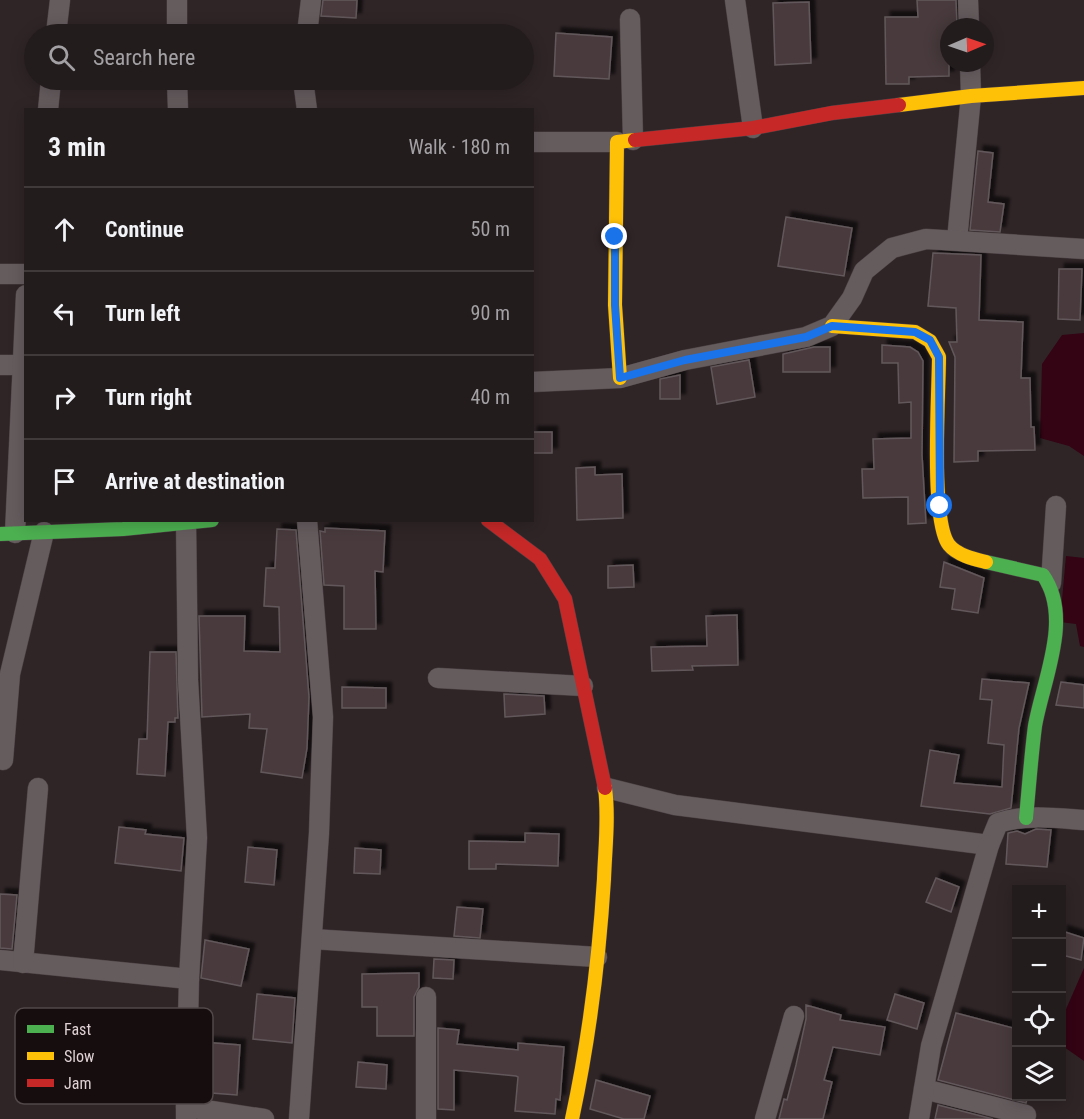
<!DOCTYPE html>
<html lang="en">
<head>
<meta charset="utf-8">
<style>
	body { margin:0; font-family:"Roboto Condensed",sans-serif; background:#2f292a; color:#f1f3f6 }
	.controls { position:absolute; right:18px; bottom:18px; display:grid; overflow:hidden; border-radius:0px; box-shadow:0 3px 15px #0003 }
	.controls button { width:54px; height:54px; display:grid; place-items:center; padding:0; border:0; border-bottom:2px solid #403a3b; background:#231c1d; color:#f1f3f6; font:30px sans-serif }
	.compass { position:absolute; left:940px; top:18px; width:54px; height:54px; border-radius:50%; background:#231c1d; box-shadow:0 3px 15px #0003; rotate:88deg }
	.stop { position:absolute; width:18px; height:18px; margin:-14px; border:4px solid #1a73e8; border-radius:50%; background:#fff }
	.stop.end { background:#1a73e8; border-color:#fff; box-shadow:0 2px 6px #0008 }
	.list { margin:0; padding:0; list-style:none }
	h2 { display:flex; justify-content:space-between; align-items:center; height:78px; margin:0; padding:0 24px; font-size:26px }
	h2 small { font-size:20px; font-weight:400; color:#a3a1a4 }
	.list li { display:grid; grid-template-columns:39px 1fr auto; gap:18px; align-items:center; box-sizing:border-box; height:84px; padding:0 24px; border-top:2px solid #403a3b }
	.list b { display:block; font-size:22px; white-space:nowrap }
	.list em { font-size:20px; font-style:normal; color:#a3a1a4 }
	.icon { flex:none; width:33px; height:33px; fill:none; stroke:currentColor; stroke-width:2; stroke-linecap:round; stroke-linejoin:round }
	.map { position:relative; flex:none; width:1084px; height:1119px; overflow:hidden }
	.search { position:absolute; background:#231c1d; box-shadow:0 3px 15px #0003; left:24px; top:24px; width:510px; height:66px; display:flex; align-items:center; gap:15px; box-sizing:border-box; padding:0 21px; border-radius:33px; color:#a3a1a4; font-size:22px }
	.panel { position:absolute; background:#231c1d; box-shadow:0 3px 15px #0003; left:24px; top:108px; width:510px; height:414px; border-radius:0px }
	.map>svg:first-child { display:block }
	.water { fill:#340314 }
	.building { fill:#4a3a3e; stroke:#62595b; stroke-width:1.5; filter:url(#shadow) }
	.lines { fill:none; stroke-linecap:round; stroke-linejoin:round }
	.street-casing { stroke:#4b4143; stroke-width:21 }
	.fast-casing { stroke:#4b4143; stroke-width:15 }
	.slow-casing { stroke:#4b4143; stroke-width:15 }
	.jam-casing { stroke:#4b4143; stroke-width:15 }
	.street { stroke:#655c5e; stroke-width:20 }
	.fast { stroke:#4caf50; stroke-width:14 }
	.slow { stroke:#ffc107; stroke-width:14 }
	.jam { stroke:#c62828; stroke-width:14 }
	.route { stroke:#1a73e8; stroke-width:8 }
	.key { fill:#160d0f; stroke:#52484a; stroke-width:1.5 }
	.key-label { font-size:16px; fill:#dfd1d4 }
</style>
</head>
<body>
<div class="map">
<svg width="1084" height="1119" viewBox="0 0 1084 1119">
	<defs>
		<filter id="shadow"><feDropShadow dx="5.5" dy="-5.5" stdDeviation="1.5" flood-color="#0009"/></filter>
	</defs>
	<rect width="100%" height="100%" fill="#2f2527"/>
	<g class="water">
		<path d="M1084,333v123l-15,-10 -29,-8 2,-74 20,-29z"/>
		<path d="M1066,556l18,2v89l-4,-1 -4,-22 -16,-2z"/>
		<path d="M1084,968v93l-20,-14 -1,-31z"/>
	</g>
	<g class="building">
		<path d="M323,0h34l-1,18 -35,-2z"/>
		<path d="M917,0h39l1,27h-8v49l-40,1v7h-23l-1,-67h33z"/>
		<path d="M809,2l2,61 -36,2 -2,-62z"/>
		<path d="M556,33l56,4 -3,42 -55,-3z"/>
		<path d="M978,151l15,2 -5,49 16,2 -4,28 -30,-2z"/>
		<path d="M786,217l66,11 -8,48 -66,-10z"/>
		<path d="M933,253l48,2 -2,65 44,2 -2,56h9l1,49h3l1,23 -57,1v10l-24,1 1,-105 -6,-15h8l-1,-34 -28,-2z"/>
		<path d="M1059,269h23l-2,51 -22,-1z"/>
		<path d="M882,345l28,2 8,5 5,9 -1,94 4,68 -18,1v-27l-45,1 -1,-29h12l-1,-30 38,-1v-36l-12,1 -1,-40h-16z"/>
		<path d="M814,347h16v25h-47v-18z"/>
		<path d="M749,360l6,37 -38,7 -6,-37z"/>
		<path d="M680,375v24h-20v-20z"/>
		<rect x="532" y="432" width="20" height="21"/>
		<path d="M595,467v8l27,-1 1,44 -46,2 -1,-52z"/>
		<path d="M325,528l60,3 -2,41 -8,-1 1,58h-32v-43l-20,-1 -4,-54 5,1z"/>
		<path d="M277,529l19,1 13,167 -2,51 -5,30 -41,-6 6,-43 -18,-1 1,-14 -48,3 -3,-101h46l-1,35 36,1 -1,-45 -15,-1 2,-38h9z"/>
		<path d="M944,562l40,16 -6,35 -26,-4 3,-20 -15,-2z"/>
		<path d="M633,565l1,22 -26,1v-22z"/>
		<path d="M737,615l1,50 -46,1 1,4 -41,1 -1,-24 56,-1 -1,-30z"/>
		<path d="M150,652h26l2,66h-3v4h-7l-3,54 -28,-2 2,-35h8z"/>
		<path d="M982,679l47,4 -10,45 -8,80 -21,6 -69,-8 9,-56 29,5 -5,28 48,4 2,-42 -16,-2 4,-43 -12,-1z"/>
		<path d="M1061,682l23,3v23l-28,-3z"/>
		<path d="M342,687l44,1v20h-44z"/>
		<path d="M504,694l40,2 1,18 -40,3z"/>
		<path d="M119,827l27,3 -1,4 39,4 -3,33 -66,-8z"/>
		<path d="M1036,829l15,1 -4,37 -41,-3 2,-31 9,-2 8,3z"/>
		<path d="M525,833l34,1 -1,32 -62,-2v5h-27v-28l56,1z"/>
		<path d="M248,847l29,3 -3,35 -29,-3z"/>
		<path d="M355,848l26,2 -1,24 -26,-1z"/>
		<path d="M936,878l23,9 -8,25 -25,-10z"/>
		<path d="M0,894l17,1 -5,54 -12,-1z"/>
		<path d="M457,907l26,2 -3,29 -26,-2z"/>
		<path d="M1062,931l22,7 -3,22 -19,-5z"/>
		<path d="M205,940l44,9 -8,37 -40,-8z"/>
		<path d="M434,959l20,1 -1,19 -20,-1z"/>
		<path d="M419,973v14l-5,10v39h-37v-29h-15v-33z"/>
		<path d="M257,994l38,4 -3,45 -39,-4z"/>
		<path d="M895,994l29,9 -7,26 -30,-9z"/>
		<path d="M806,1005l35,10 -1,5 45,7 -5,28 -47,-8 -9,33 8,2 -9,37h-44l5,-20 3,1 9,-35 10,-46z"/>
		<path d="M956,1013l61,16v67h11l-2,7 -88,-23z"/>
		<path d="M438,1028l21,2 -2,14 61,6v-7l46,4 -4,53 -4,-1 -1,15 -40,-3 3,-34 -2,-1 -62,-6v40l-16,-1z"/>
		<path d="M202,1042l38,3 -3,50 -39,-3z"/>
		<path d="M358,1062l29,3 -1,24 -30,-2z"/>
		<path d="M596,1080l54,16 -6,23h-20l-34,-10z"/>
		<path d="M938,1105l55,14h-58z"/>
	</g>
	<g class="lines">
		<g class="street-casing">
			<g id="street">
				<path d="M735,0l18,128"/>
				<path d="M968,0l1,27"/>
				<path d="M630,19l3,121"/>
				<path d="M56,34l4,-34"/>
				<path d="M177,34v-34"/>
				<path d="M307,34l4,-34"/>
				<path d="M177,80l1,30"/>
				<path d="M303,80l4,30"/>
				<path d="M48,110l3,-30"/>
				<path d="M532,142h85"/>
				<path d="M957,240l14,-144 -1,-33"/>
				<path d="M0,274h26"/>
				<path d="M0,365h21"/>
				<path d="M532,382l88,-4 65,-18 121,-23 26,-11 20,-28 12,-27 28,-23 34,-9 158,10"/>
				<path d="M15,533l11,-238"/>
				<path d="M1051,583l5,-77"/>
				<path d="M438,678l145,8"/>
				<path d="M3,760l7,-86 34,-142"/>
				<path d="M607,788l68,17 314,40 9,-22c28,-9 58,-5 86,-3"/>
				<path d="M312,939l285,18"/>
				<path d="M0,960l189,19"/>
				<path d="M23,963l15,-175"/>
				<path d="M924,1089l102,26"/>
				<path d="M186,1107l3,-128 8,-141 -9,-158 -2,-160"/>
				<path d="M186,1119v-12l78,12"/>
				<path d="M299,1119l20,-286 4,-116 -16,-197"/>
				<path d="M426,1119v-122"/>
				<path d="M765,1119l29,-103"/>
				<path d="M919,1119l12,-73 58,-201"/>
			</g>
		</g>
		<g class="fast-casing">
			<g id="fast">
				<path d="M0,534l123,-5 89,-9"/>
				<path d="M986,562l57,13c30,43 0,105 -8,151 -4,31 -6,61 -9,92"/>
			</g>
		</g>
		<g class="slow-casing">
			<g id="slow">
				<path d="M899,105l72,-9 113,-8"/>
				<path d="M832,326l83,6 15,9 9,16c0,35 -9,164 10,188 8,10 25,14 37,17"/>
				<path d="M620,378l-5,-73 2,-163 18,-2"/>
				<path d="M572,1119c17,-79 27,-159 32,-240 1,-30 5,-61 1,-91"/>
			</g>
		</g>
		<g class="jam-casing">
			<g id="jam">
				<path d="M635,140l118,-12 79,-15 67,-8"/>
				<path d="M488,520l52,39 25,40 40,189"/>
			</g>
		</g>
		<use href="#street" class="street"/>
		<use href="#fast" class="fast"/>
		<use href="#slow" class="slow"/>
		<use href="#jam" class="jam"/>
	</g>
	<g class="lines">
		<path class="route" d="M615,237v68l5,73 65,-18 121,-23 26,-11 83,6 15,8 9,17 1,149"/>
	</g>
	<rect x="15" y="1008" width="198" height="96" rx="9" class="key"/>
	<rect x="27" y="1025" width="27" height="8" fill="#4caf50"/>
	<rect x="27" y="1052" width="27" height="8" fill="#ffc107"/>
	<rect x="27" y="1079" width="27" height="8" fill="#c62828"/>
	<g class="key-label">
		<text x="64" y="1035">Fast</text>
		<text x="64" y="1062">Slow</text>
		<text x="64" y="1089">Jam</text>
	</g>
</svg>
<div class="controls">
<button>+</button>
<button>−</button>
<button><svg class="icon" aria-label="locate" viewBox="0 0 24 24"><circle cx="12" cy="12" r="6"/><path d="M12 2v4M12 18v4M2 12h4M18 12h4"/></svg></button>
<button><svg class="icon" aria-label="layers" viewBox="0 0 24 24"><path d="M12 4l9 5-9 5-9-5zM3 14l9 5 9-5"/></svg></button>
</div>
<svg class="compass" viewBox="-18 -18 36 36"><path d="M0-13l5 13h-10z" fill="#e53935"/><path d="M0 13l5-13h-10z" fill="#a3a1a4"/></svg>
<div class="stop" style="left:940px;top:506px"></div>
<div class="stop end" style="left:615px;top:237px"></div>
<div class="search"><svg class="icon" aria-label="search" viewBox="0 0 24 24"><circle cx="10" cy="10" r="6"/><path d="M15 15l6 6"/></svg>Search here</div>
<section class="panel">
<h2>3 min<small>Walk · 180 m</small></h2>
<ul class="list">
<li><svg class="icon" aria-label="ahead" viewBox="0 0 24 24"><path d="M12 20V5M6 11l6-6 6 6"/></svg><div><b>Continue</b></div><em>50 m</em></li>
<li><svg class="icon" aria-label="left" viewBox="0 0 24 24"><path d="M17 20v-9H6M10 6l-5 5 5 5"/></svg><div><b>Turn left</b></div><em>90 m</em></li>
<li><svg class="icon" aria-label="right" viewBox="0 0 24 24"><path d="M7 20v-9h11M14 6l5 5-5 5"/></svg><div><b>Turn right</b></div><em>40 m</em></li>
<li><svg class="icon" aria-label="arrive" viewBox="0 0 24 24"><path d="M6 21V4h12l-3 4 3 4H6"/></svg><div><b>Arrive at destination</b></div></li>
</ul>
</section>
</div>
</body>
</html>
